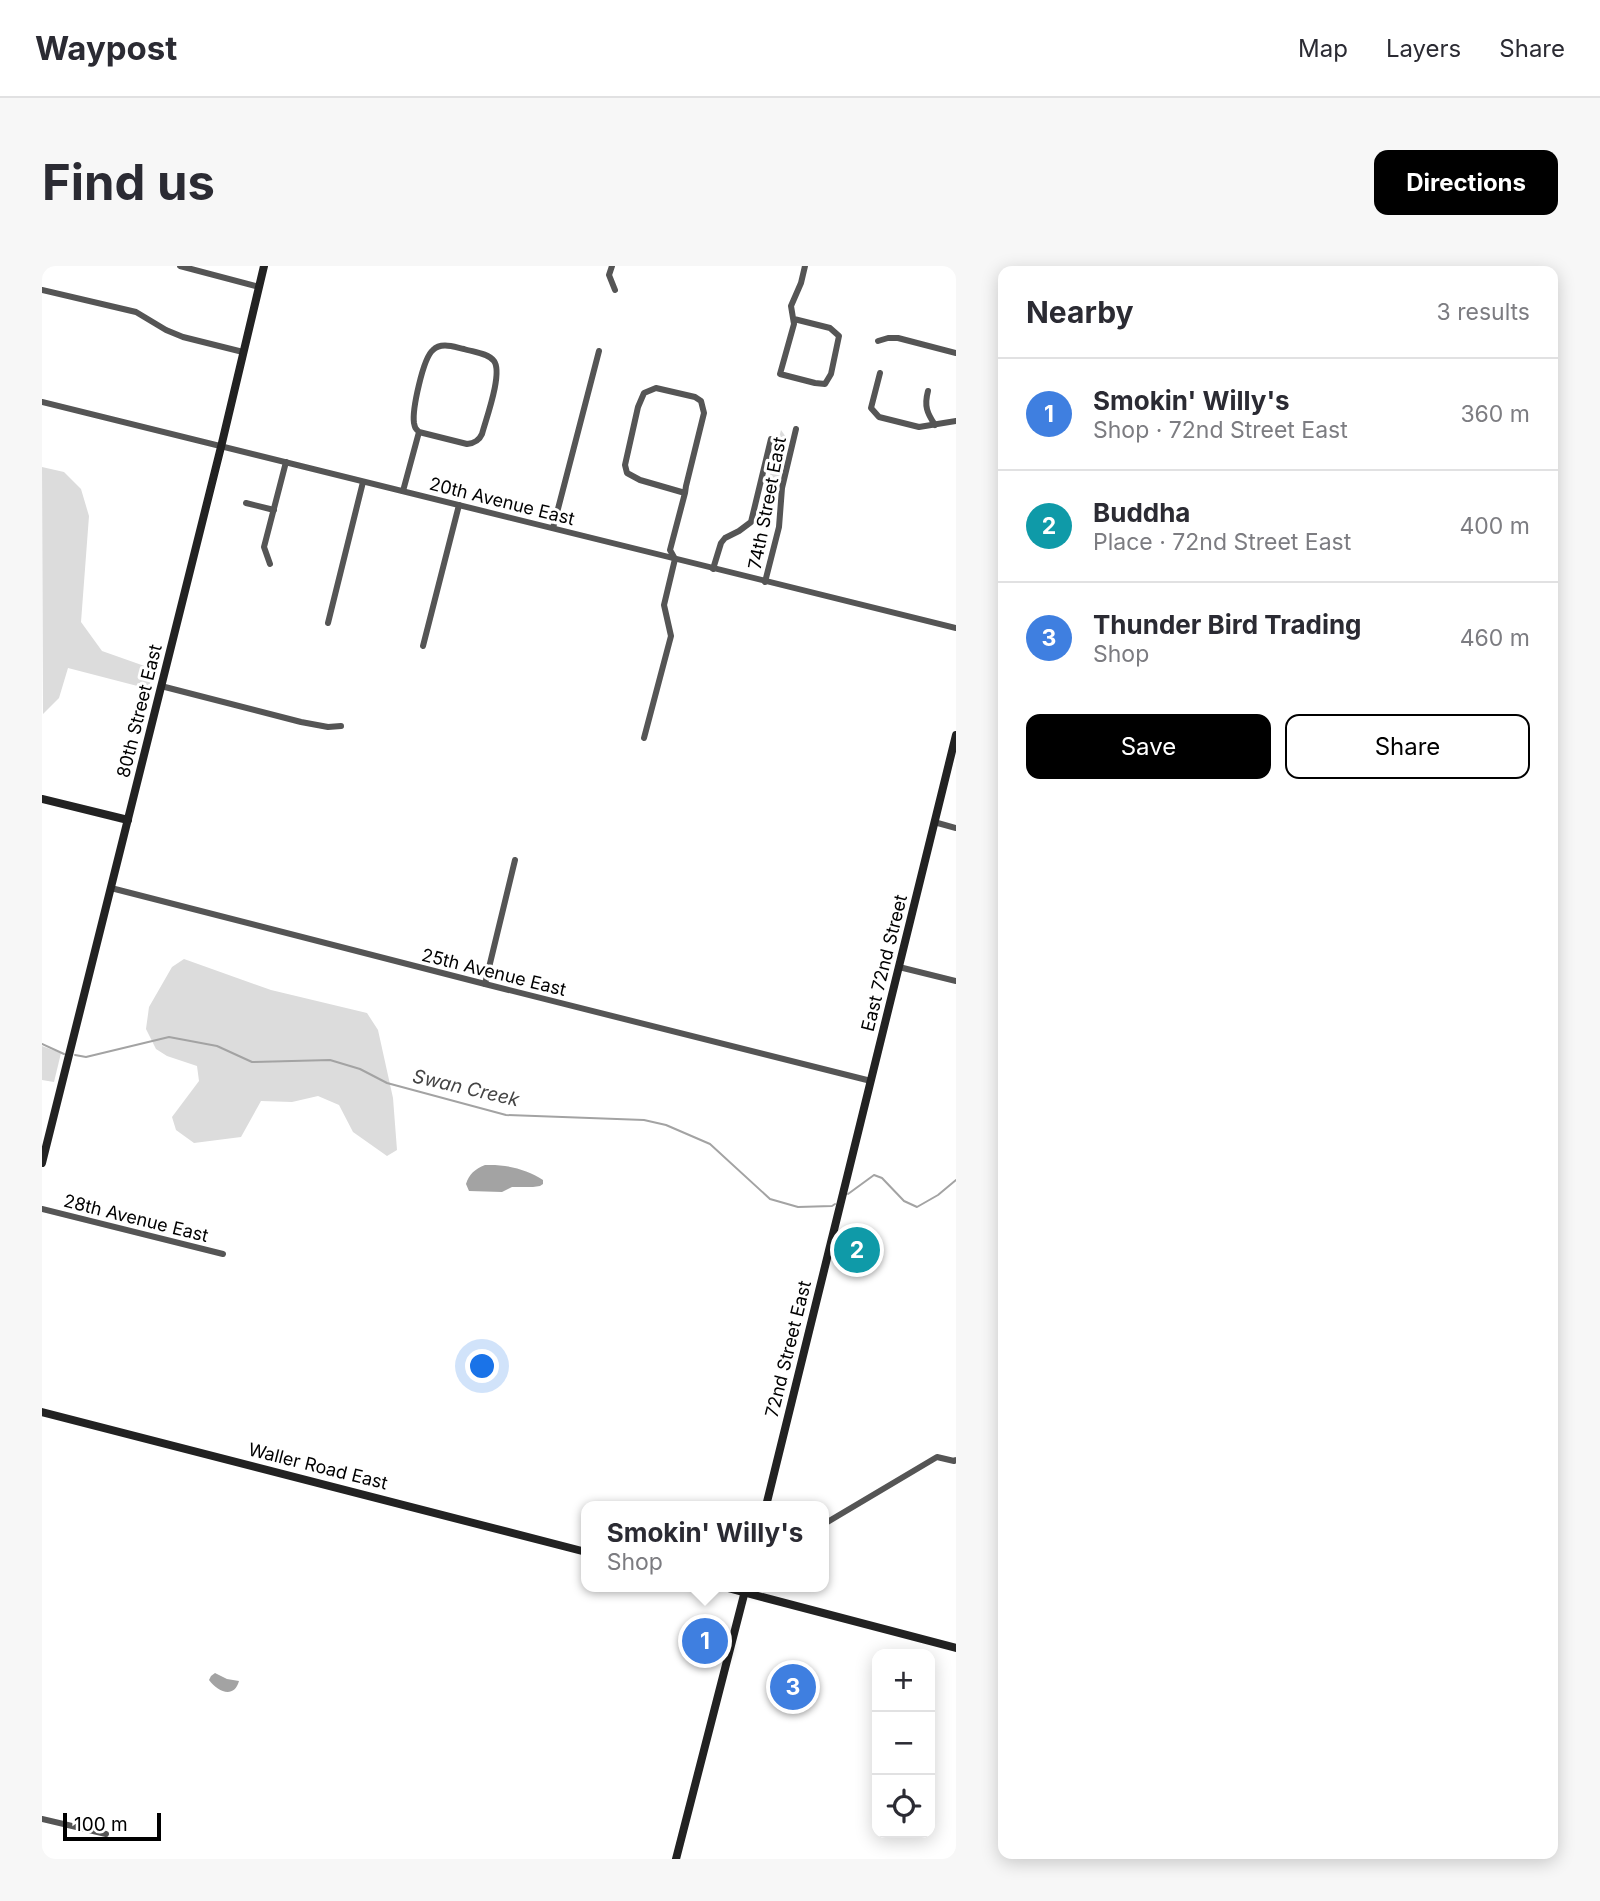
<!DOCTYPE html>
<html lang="en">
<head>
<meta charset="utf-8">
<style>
	body { margin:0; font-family:Inter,sans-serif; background:#f7f7f7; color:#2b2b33 }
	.controls { position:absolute; right:21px; bottom:21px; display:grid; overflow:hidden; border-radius:14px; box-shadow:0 4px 18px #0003 }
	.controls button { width:63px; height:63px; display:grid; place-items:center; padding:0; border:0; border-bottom:2px solid #e1e1e2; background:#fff; color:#2b2b33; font:35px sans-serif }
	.scale { position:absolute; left:21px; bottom:18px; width:98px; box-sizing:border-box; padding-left:7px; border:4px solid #000; border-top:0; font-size:19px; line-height:24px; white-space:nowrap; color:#000; -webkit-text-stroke:5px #fff; paint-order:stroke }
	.you { position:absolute; left:441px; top:1101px; width:24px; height:24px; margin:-18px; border:5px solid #fff; border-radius:50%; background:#1a73e8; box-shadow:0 0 0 10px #1a73e833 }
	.badge { display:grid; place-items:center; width:46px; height:46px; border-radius:50%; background:#000; color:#fff; font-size:23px; font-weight:700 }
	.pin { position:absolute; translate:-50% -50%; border:4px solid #fff; box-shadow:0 2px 7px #0006 }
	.popup { position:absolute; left:539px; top:1235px; width:248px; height:91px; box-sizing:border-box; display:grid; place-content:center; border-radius:14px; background:#fff; filter:drop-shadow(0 2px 5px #0005); font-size:23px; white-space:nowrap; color:#7c7c81 }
	.popup b { font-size:26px; color:#2b2b33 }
	.popup::after { content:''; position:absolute; left:50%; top:100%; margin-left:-14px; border:14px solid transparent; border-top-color:#fff }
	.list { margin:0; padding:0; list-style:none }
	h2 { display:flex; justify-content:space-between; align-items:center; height:91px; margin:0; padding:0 28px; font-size:30px }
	h2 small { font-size:23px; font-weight:400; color:#7c7c81 }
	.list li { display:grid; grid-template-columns:46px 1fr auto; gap:21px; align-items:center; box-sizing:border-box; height:112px; padding:0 28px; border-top:2px solid #e1e1e2 }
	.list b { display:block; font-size:26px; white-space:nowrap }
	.list p { margin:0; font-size:23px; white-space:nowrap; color:#7c7c81 }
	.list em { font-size:23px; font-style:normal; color:#7c7c81 }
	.actions { display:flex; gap:14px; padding:21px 28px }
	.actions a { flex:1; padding:16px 0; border:2px solid #000; border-radius:14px; text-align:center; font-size:24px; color:#000 }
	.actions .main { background:#000; color:#fff }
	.icon { flex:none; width:38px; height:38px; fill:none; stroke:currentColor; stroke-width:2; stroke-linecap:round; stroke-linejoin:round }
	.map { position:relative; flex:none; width:914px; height:1593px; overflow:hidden; border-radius:14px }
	header { display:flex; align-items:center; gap:42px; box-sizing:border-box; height:98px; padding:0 35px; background:#fff; border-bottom:2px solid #e1e1e2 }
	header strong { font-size:33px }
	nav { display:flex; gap:38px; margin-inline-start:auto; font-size:24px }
	.intro { display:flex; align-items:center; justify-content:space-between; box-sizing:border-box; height:168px; padding:0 42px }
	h1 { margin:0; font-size:49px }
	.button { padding:18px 32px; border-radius:14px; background:#000; color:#fff; font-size:24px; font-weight:700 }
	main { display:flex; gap:42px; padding:0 42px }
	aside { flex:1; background:#fff; border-radius:14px; box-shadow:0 4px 18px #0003 }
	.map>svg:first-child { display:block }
	.green { fill:#dcdcdc }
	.water { fill:#a3a3a3 }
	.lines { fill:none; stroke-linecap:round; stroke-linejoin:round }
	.stream { stroke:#a3a3a3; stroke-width:2 }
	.street { stroke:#555; stroke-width:6 }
	.secondary { stroke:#222; stroke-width:8 }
	.labels { text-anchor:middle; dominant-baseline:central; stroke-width:6; stroke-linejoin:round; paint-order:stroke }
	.street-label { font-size:18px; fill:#000; stroke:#fff }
	.water-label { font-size:19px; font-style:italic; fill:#444; stroke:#fff }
</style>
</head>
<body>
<header>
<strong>Waypost</strong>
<nav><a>Map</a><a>Layers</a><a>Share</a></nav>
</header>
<div class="intro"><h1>Find us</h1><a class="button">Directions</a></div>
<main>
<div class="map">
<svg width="914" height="1593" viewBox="0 0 914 1593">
	<rect width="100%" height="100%" fill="#fff"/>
	<g class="green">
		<path d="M739,164l7,10 -11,46 -9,-3z"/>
		<path d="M0,201l22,5 17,17 8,27 -8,106 21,29 51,18 -4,20 -81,-21 -9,30 -16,16z"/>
		<path d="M142,693l87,31 96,23 11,17 15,68 4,52 -10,6 -34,-24 -14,-27 -21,-9 -26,6 -31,-1 -20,36 -47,6 -18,-13 -4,-13 27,-36 -2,-15 -30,-10 -11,-7 -10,-20 3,-22 23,-40z"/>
		<path d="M0,780l19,7 -7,29 -12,-2z"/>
	</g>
	<g class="water">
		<path d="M443,899c20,-1 41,4 58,15v4l-3,2 -7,1h-21l-10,5 -33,-1 -3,-7c3,-10 9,-15 19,-19z"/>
		<path d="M173,1407l12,6 12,2c-5,18 -21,11 -30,-1l2,-4z"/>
	</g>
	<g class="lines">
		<g class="stream">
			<path d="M0,778l22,10"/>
			<path d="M33,789l11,2 83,-20 48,9 35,16 78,-2 30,9 27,14 119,32 138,5 22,5 44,19 60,55 28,8 34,-1 3,-2"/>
			<path d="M806,928l26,-19 8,3 22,23 13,6 21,-12 18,-15"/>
		</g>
		<g class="street">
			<path d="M138,0l79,21"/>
			<path d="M570,0l-3,9 6,15"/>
			<path d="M0,24l94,22 30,18 17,7 60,15"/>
			<path d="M752,53l36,9 9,8 -8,38 -6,10 -10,-1 -35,-9 14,-50 -3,-18 10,-23 4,-17"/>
			<path d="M836,75l10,-3h10l58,15"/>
			<path d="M838,107l-9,35 8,9 40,10 37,-6"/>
			<path d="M886,125c-4,15 -1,22 7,34"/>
			<path d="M0,136l914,226"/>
			<path d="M361,225l16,-59c-4,-4 -4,-4 -5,-9 -2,-13 9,-65 19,-73 8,-8 21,-3 31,-1 9,3 24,4 30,12 9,12 -8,58 -12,73 -3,7 -8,9 -15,10l-48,-12"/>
			<path d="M204,237l28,7"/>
			<path d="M511,262l46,-177"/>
			<path d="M228,298l-6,-17 22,-85"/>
			<path d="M671,303l8,-26 4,-5 14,-7 12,-9 20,-83"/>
			<path d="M723,316l14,-55 3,-39 14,-59"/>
			<path d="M286,357l35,-141"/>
			<path d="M381,380l36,-141"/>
			<path d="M119,420l140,36 27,5 13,-1"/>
			<path d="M602,472l27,-102 -7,-31 11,-46 -5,-9 15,-57 1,-7 18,-73 -3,-12 -6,-4 -39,-9 -12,5 -6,14 -13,58 2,8 13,7 45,13"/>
			<path d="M892,556l22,6"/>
			<path d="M69,622l374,96 386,97"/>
			<path d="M857,701l57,14"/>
			<path d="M443,718l30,-124"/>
			<path d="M0,943l181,45"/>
			<path d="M782,1258l113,-67 17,4 2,-1"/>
			<path d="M0,1553l64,15"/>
		</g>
		<g class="secondary">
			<path d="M0,533l86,21"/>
			<path d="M0,897l179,-716 43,-181"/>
			<path d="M0,1146l544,140"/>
			<path d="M724,1240l190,-771"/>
			<path d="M682,1321l232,61"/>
			<path d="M634,1593l70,-272"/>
		</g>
	</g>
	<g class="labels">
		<g class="street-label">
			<text transform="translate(460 235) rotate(14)">20th Avenue East</text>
			<text transform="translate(725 237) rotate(-79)">74th Street East</text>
			<text transform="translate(97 445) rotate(-76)">80th Street East</text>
			<text transform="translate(842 697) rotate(-76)">East 72nd Street</text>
			<text transform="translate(452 706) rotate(14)">25th Avenue East</text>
			<text transform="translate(94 952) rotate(14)">28th Avenue East</text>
			<text transform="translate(746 1083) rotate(-76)">72nd Street East</text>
			<text transform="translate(276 1200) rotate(14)">Waller Road East</text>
		</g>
		<g class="water-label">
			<text transform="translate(424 822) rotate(13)">Swan Creek</text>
		</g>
	</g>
</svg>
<div class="controls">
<button>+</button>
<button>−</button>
<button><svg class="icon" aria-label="locate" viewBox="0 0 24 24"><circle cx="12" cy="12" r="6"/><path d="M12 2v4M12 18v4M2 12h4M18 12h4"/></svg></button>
</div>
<div class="scale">100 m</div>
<div class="you"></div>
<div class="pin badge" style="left:663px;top:1375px;background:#3f7fe0">1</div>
<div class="popup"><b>Smokin' Willy's</b>Shop</div>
<div class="pin badge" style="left:815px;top:984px;background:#0f9aa8">2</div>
<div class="pin badge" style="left:751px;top:1421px;background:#3f7fe0">3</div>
</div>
<aside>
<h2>Nearby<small>3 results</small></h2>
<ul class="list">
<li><span class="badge" style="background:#3f7fe0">1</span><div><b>Smokin' Willy's</b><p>Shop · 72nd Street East</p></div><em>360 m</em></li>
<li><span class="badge" style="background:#0f9aa8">2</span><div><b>Buddha</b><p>Place · 72nd Street East</p></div><em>400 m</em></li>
<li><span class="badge" style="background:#3f7fe0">3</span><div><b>Thunder Bird Trading</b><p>Shop</p></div><em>460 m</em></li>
</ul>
<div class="actions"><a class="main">Save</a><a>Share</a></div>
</aside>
</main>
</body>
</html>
